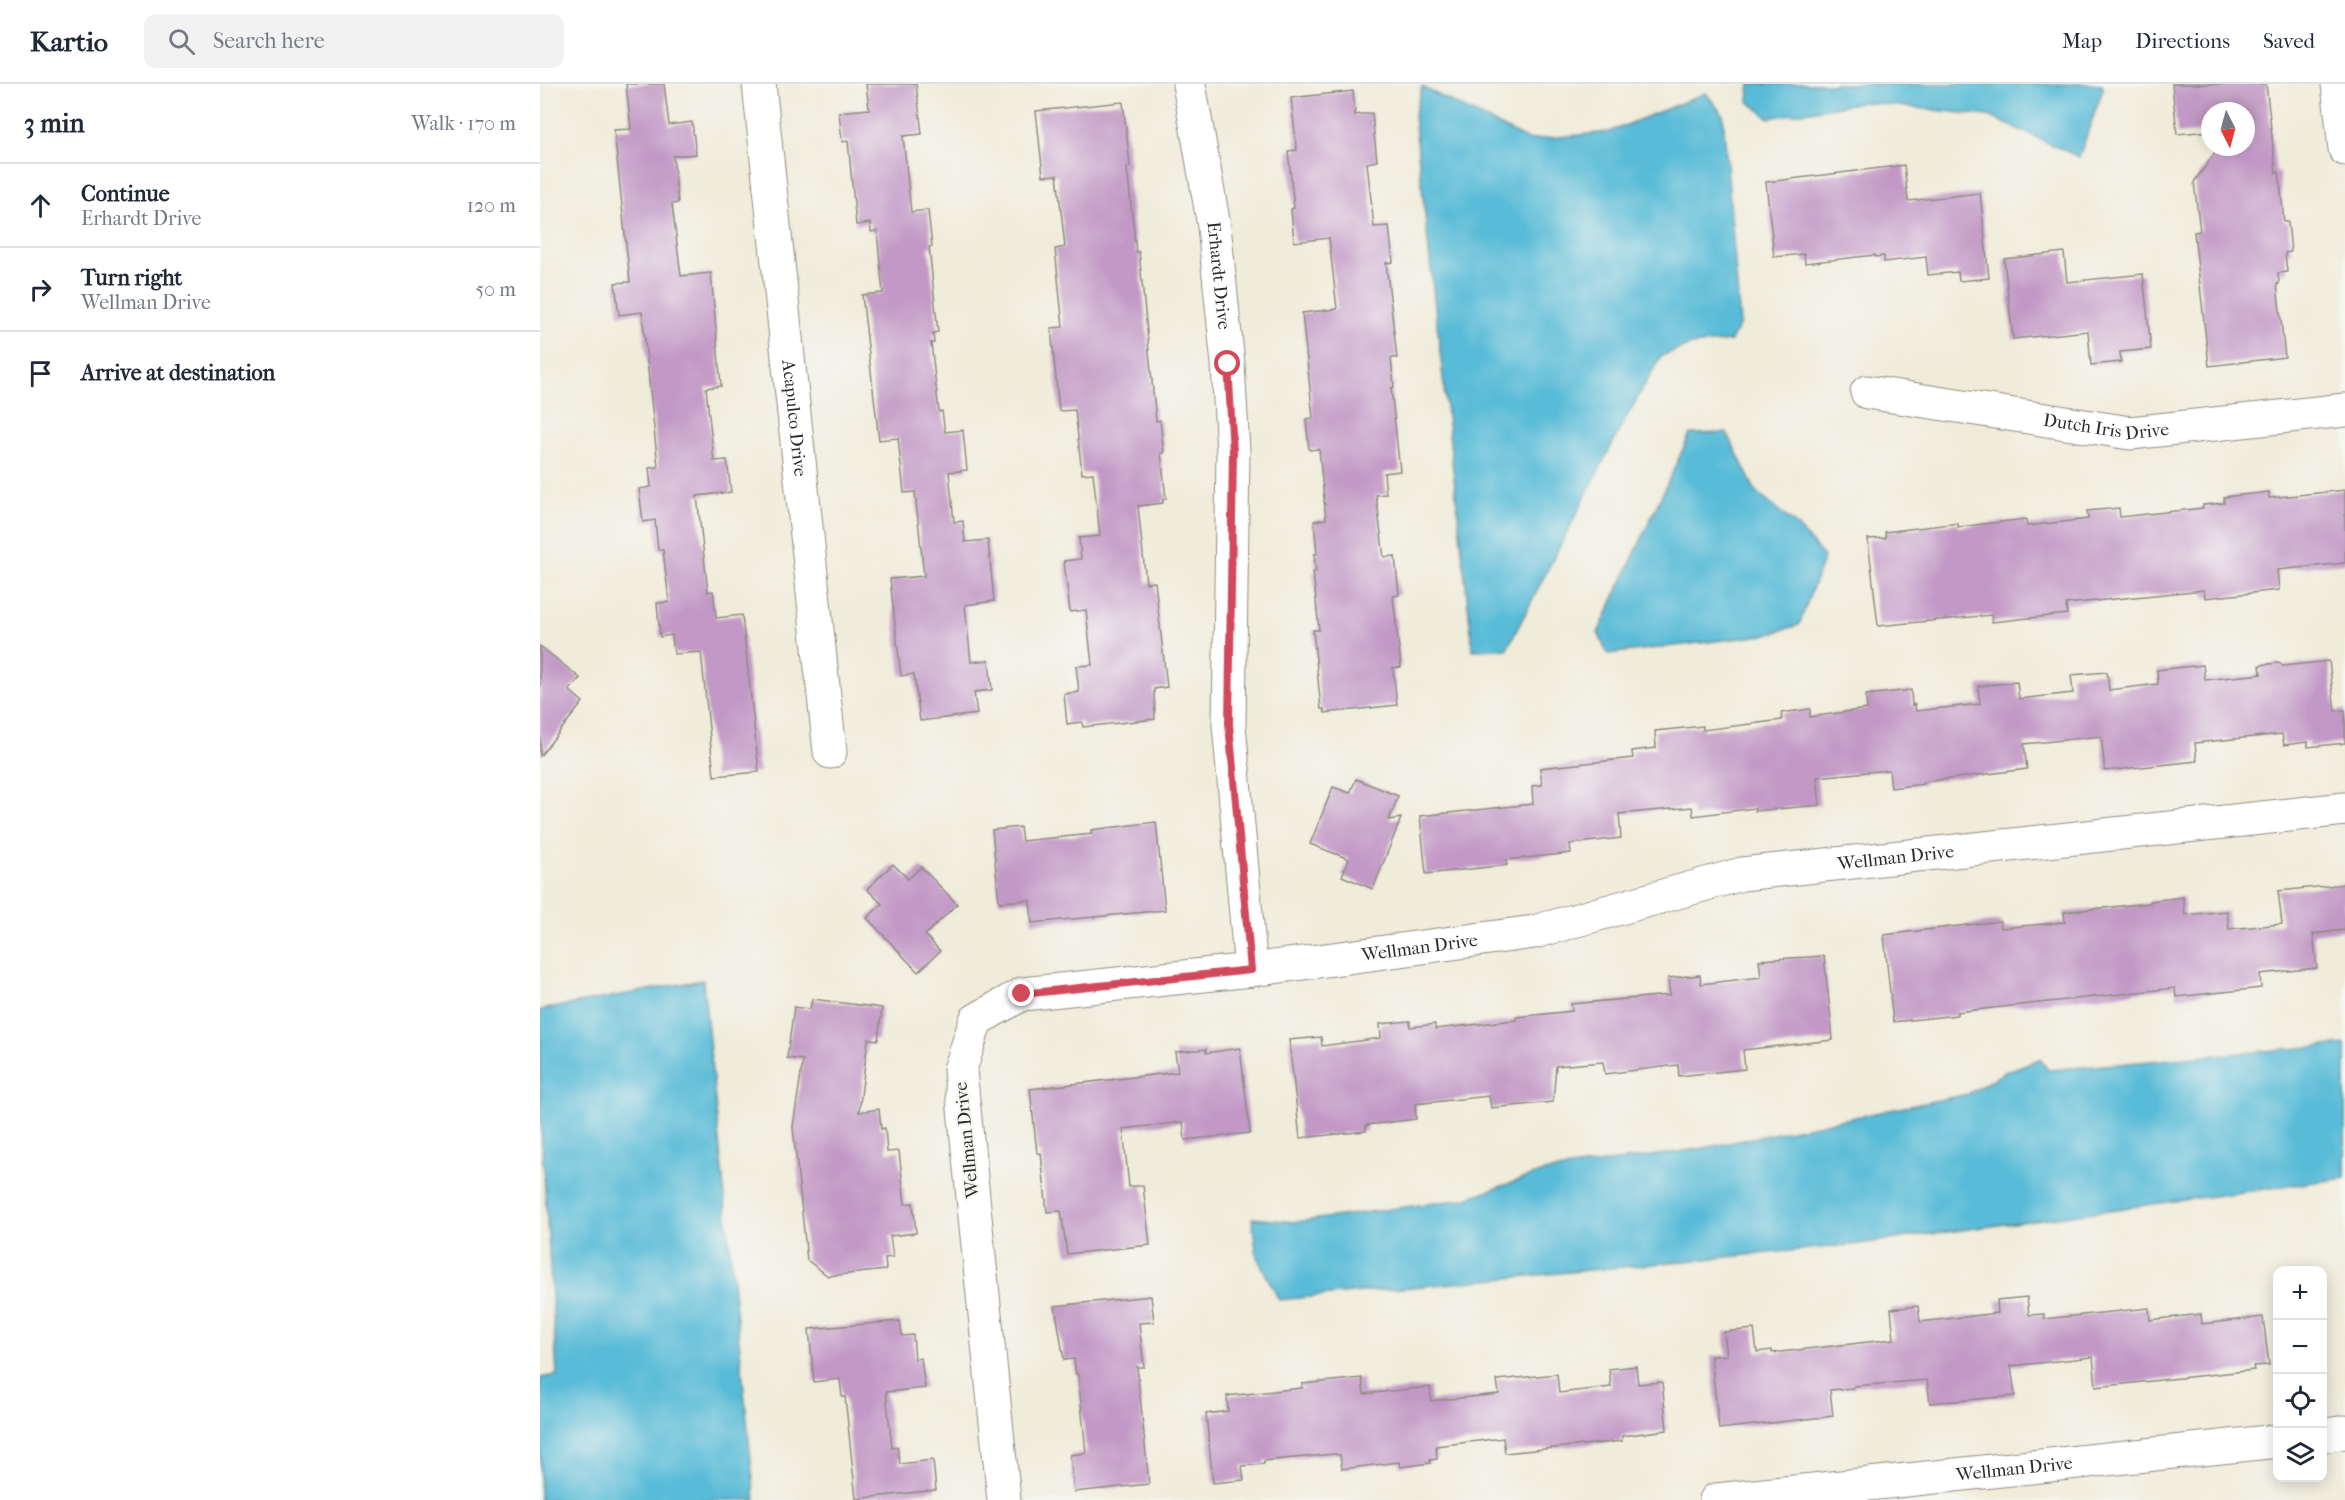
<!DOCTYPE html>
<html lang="en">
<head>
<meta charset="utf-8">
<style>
	body { margin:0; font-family:"IM FELL French Canon",serif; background:#f2f2f3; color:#1f2937 }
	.controls { position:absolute; right:18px; bottom:18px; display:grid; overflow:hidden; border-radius:12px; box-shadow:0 3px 15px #0003 }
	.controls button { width:54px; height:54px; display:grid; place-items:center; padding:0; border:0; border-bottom:2px solid #e0e1e3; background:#fff; color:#1f2937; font:30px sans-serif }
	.compass { position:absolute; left:1661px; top:18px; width:54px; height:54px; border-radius:50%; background:#fff; box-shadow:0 3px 15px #0003; rotate:174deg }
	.stop { position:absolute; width:18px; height:18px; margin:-14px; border:4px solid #d1495b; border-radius:50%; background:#fff }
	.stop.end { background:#d1495b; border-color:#fff; box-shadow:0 2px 6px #0008 }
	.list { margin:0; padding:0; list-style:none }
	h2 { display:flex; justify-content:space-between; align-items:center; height:78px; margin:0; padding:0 24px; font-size:26px }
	h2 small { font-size:20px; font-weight:400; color:#747a83 }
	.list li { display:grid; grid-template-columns:39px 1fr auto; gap:18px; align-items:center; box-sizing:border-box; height:84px; padding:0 24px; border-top:2px solid #e0e1e3 }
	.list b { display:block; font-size:22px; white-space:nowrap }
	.list p { margin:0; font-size:20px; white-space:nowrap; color:#747a83 }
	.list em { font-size:20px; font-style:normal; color:#747a83 }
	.icon { flex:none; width:33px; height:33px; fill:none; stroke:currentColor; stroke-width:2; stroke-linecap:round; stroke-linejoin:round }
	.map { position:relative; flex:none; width:1805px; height:1416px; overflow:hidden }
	header { display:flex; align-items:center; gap:36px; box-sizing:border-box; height:84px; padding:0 30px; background:#fff; border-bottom:2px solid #e0e1e3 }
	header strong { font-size:28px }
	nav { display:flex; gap:33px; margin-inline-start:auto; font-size:21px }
	.search { width:420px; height:54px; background:#f2f2f3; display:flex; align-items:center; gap:15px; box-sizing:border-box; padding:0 21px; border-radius:12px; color:#747a83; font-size:22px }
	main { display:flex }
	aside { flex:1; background:#fff }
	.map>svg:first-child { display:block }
	.water { fill:#59bbd7; stroke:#427381; stroke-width:1.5 }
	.building { fill:#c299c6 }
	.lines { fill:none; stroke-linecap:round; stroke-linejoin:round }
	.minor-casing { stroke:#8e8c82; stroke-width:35 }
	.minor { stroke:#fff; stroke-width:33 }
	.route { stroke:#d1495b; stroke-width:8 }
	.labels { text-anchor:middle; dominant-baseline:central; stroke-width:4.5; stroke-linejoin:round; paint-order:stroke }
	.street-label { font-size:18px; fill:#2b2b2b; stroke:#f6f6f2 }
</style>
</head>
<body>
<header>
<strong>Kartio</strong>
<div class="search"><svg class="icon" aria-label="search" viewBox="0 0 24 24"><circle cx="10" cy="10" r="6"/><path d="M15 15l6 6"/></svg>Search here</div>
<nav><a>Map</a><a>Directions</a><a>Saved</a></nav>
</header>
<main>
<aside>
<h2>3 min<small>Walk · 170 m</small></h2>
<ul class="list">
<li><svg class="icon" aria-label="ahead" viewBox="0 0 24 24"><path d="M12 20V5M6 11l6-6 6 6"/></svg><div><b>Continue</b><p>Erhardt Drive</p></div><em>120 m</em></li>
<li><svg class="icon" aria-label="right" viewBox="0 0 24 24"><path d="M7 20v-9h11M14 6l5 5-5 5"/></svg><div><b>Turn right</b><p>Wellman Drive</p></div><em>50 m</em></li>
<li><svg class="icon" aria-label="arrive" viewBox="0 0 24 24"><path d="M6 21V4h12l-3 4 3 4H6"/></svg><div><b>Arrive at destination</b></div></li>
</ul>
</aside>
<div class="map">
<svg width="1805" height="1416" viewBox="0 0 1805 1416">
	<rect width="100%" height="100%" fill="#f6f6f2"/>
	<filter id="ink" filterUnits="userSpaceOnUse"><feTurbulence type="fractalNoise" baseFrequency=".0167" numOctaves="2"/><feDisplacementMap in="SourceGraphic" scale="12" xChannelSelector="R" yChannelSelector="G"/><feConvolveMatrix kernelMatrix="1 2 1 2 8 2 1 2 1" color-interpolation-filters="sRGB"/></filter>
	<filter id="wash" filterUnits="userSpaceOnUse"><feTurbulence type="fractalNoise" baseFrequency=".008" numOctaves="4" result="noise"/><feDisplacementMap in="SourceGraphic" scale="24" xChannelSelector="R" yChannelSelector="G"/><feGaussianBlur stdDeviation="1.35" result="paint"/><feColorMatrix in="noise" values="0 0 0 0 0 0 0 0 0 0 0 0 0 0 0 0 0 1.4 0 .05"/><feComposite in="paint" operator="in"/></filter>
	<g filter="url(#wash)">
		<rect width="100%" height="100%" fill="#f0ecda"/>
		<g class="water">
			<path d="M1210,0h352l1,5 -24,68 -90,-41 -126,-14 -94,16 -21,-17z"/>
			<path d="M882,3l106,53 81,-8 97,-39 17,22 17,209 -9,17 -40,4 -30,11 -40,71 -114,222 -34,1 -59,-534z"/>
			<path d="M1187,349l29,59 39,32 29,33 -25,68 -33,10 -158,19 -10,-21 92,-199z"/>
			<path d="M163,896l52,520h-215v-122l17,-3 -17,-261v-104z"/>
			<path d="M1805,960v134l-494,67 -572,55 -22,-43 -5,-39 44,4 168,-23 79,-27 156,-23 269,-55 37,-22 35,-13 8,11z"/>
		</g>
		<g id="blocks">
			<g class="building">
				<path d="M86,0h38l5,41 23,-3 4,32 -23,2 5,47 -6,1 9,72 30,-3 10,113 -15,2 8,73 13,-1 4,32 -34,4 11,96 5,-1 3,27 26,-3 17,157 -45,4 -13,-124 -27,2 -2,-19 -12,2 -3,-34 12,-1 -6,-52h-5l-3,-30 -12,2 -4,-33 12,-2 -2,-19 9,-1 -16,-155 -23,3 -4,-32 15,-1 -16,-152 17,-1z"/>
				<path d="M326,0h50l6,50 -19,2 8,76 17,-2 4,37h-3l9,85 -5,1 1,10h-3l8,69 3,-1 3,21 18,-2 4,40 -18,2 5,50 9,-1 2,21 23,-2 6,61 -29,4 6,57 18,-2 3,30 -18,2 3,22 -57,7 -6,-47 -13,2 -11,-97 34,-3 -9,-84 -11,1 -6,-55 -19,2 -17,-145 21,-2 -6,-62 -6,1 -1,-9 -14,2 -8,-84 -6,1 -3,-30 30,-3z"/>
				<path d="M1632,0h94l10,89 3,-1 5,50h4l3,30 -6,1 2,19 -9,1 1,11h-2l8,73 -76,9 -15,-134 6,-1 -6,-49 25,-35h27v-36h-36v20l-33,3z"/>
				<path d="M813,7l2,24 17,-2 5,48 -10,2 7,64 15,-1 4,36 -7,1 11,95h-6l3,29 -3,1 9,83 -16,2 2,21 -10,1 8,62 11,-1 4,39 -6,1 8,71 -8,1 4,37 -72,8 -1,-4h-3l-8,-79h6l-6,-58h3l-2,-18h3l-3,-33 12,-2 -7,-70 -10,1 -3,-31 7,-1 -11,-105 35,-4 -8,-71 -35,4 -3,-33 3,-1 -6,-57 9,-1 -6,-52z"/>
				<path d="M583,18l7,64 -3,1 9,85h3l17,169 4,-1 4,33h-3l5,46h-3v4l-25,3 8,77 9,-1 12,105 -13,2 1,30 -72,8 -1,-5 -15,2 -3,-30 15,-2 -3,-26 16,-1 -6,-55 -16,2 -6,-51 17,-2 -2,-21 21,-2 -7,-63 -11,1 -7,-64 -16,1 -8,-83 12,-1 -8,-78 10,-2 -8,-72 -14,1 -7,-65z"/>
				<path d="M1364,81l4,36 72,-8 9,85 -30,3 -1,-9 -30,3 -2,-18 -42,5v-6l-9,1v-2l-70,8 -1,-9 -30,3 -8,-75z"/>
				<path d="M1524,168l3,30 76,-8 8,75 -31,3 1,10 -30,3 -3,-34 -75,8 -9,-80z"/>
				<path d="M1805,406v73l-68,7 2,20 -74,8 -1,-8 -138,14 1,10 -75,8 -1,-7 -113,11 -10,-87 18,-1 -1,-6 73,-9v4l68,-8 1,7 61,-7 -1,-8 32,-3 1,9 83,-9v-3l21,-2v-6l45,-5v6z"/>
				<path d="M0,562l40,32 -11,12 14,12 -43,54z"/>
				<path d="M1789,577l6,50 10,-1v33l-37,4v-5l-24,3 -2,-11 -87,9 2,18 -92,10 -4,-35 -77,8 3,25 -103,13v2l-33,4 -2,-18 -72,7 3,28 -65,6v-3l-62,8 -1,-9 -73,7 2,24 -51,6 1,9 -65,7 1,5 -81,9 -6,-58 113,-12 -1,-18 10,-1 -2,-17 93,-10 -1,-7 24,-3 -1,-17 48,-5v4l79,-10 -1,-7 29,-4v8l57,-8 -1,-14 45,-5 1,15 3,-1 1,7 64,-7 -2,-18 39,-4 2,17 54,-6 -2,-18 36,-3 2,18 49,-6 -1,-14 46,-5 2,15 56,-6 -1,-9 19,-2 4,3z"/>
				<path d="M816,695l42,17 -9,24 12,-2 -28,71 -31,-13 7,-17 -39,-15 23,-57 17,6z"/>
				<path d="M616,738l9,88 -133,13 -2,-23 -31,2 -7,-72 28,-3 2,14 70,-7 -1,-4z"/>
				<path d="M353,780l15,15 13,-12 36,37 -32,31 15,16 -22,21 -51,-54 15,-14 -15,-15z"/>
				<path d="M1805,800v46l-32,4 4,34 -57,6 1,14 -85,9 -1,-9 -218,24v3l-64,7 -9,-87 116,-14 1,7 64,-6 -1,-10 86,-9v-2l33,-4 2,18 42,-4 2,18 53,-5 -4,-33z"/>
				<path d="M1284,872l9,84 -90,10 2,19 -66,7 -1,-11 -73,9 -2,-12 -47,4 -3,36 -62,6 -2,-12 -74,8 1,15 -50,6v6l-66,7 -11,-98 32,-3 1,9 59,-8 -1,-14 30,-3v6l25,-3v5l81,-9v-3l56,-6 -1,-7 99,-9 -2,-17 32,-3 1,9 60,-7 -2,-17z"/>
				<path d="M272,915l70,9 -4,32 -10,-1 -9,73 20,-3 2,20 4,-1 2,24 12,-1 6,53 8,-1 3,30 -26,3 3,21 -8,1 1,12 -58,6 -21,-16 -14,-133 10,-67 -16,-2 7,-51 16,2z"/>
				<path d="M700,964l10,85 -65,7 -2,-18 -60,7 6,58 14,-2 7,60 -83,9 -6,-43 -14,1 -6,-59h-4l-7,-64 148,-17 -3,-20 31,-3v4z"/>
				<path d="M611,1212l3,26 -15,1 5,44h-7l12,117 -75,8 -4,-37 16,-2 -8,-79h-2l-2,-15 -10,1 -9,-54z"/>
				<path d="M1487,1213l2,18 15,-1v5l105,-11 1,12 51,-6 1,10 61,-7 6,48 -16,1 1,4 -158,17 -3,-30 -82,9 4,30 -85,7 -3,-23 -73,6v2l-24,2 3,26 -114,13 -8,-73 16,-1 -3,-23 30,-3 3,23 15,-2v3l122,-14 -3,-30 27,-3 2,16 78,-9 -1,-13z"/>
				<path d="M360,1237l2,15 11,-1 2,24 6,-1 4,30 -39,4 6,56 5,-1 3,17 33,-4 3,30 -80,9 -11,-102h-3l-2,-18 -26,3 -5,-53z"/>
				<path d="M1096,1282l2,18 24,-2 5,48 -45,6v5l-117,12 -2,-15 -67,8 1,13 -7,1v3l-30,4 -1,-5 -57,7 -2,-14 -6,-1 -70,7v3l-22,2 2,14 -31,3 -7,-69 22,-3 -1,-15 75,-8v-4l60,-6 2,16 66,-7 1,14 68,-7 -2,-14 60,-6 2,19 52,-6 -2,-18z"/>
			</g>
		</g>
	</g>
	<g filter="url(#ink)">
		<use href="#blocks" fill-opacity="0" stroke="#8e8c82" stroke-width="1.5"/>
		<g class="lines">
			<g class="minor-casing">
				<g id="minor">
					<path id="s1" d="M219,0l71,668"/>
					<path id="s2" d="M649,0l25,142 14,138 5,88 -4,273 22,245"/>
					<path d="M1798,0l7,65"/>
					<path id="s3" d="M1327,308l263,41 215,-23"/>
					<path d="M1782,1352l23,-4"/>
					<path id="s4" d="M464,1416l-44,-430 16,-50 46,-26 229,-24 283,-38 208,-58 603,-65"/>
					<path id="s5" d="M1176,1416l562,-59"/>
				</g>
			</g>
			<use href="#minor" class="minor"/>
		</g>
	</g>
	<g class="lines" filter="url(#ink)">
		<path class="route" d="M482,910l229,-24 -22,-246 4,-272 -5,-88"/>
	</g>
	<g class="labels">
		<g class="street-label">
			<text stroke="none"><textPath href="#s2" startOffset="194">Erhardt Drive</textPath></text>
			<text stroke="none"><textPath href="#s1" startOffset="336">Acapulco Drive</textPath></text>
			<text stroke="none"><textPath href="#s3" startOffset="242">Dutch Iris Drive</textPath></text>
			<text stroke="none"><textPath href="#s4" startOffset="1424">Wellman Drive</textPath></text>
			<text stroke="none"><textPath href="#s4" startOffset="938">Wellman Drive</textPath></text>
			<text transform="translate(427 1056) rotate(-96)">Wellman Drive</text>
			<text stroke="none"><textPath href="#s5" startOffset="300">Wellman Drive</textPath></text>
		</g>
	</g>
</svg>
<div class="controls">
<button>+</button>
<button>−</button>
<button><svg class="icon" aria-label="locate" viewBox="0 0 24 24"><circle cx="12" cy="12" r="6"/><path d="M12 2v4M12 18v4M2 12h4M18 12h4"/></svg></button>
<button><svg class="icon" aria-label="layers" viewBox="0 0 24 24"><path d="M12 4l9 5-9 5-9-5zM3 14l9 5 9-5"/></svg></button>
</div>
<svg class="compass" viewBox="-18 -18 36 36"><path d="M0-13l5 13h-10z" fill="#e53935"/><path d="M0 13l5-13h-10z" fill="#747a83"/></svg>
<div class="stop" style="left:688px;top:280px"></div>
<div class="stop end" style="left:482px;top:910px"></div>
</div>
</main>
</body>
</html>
